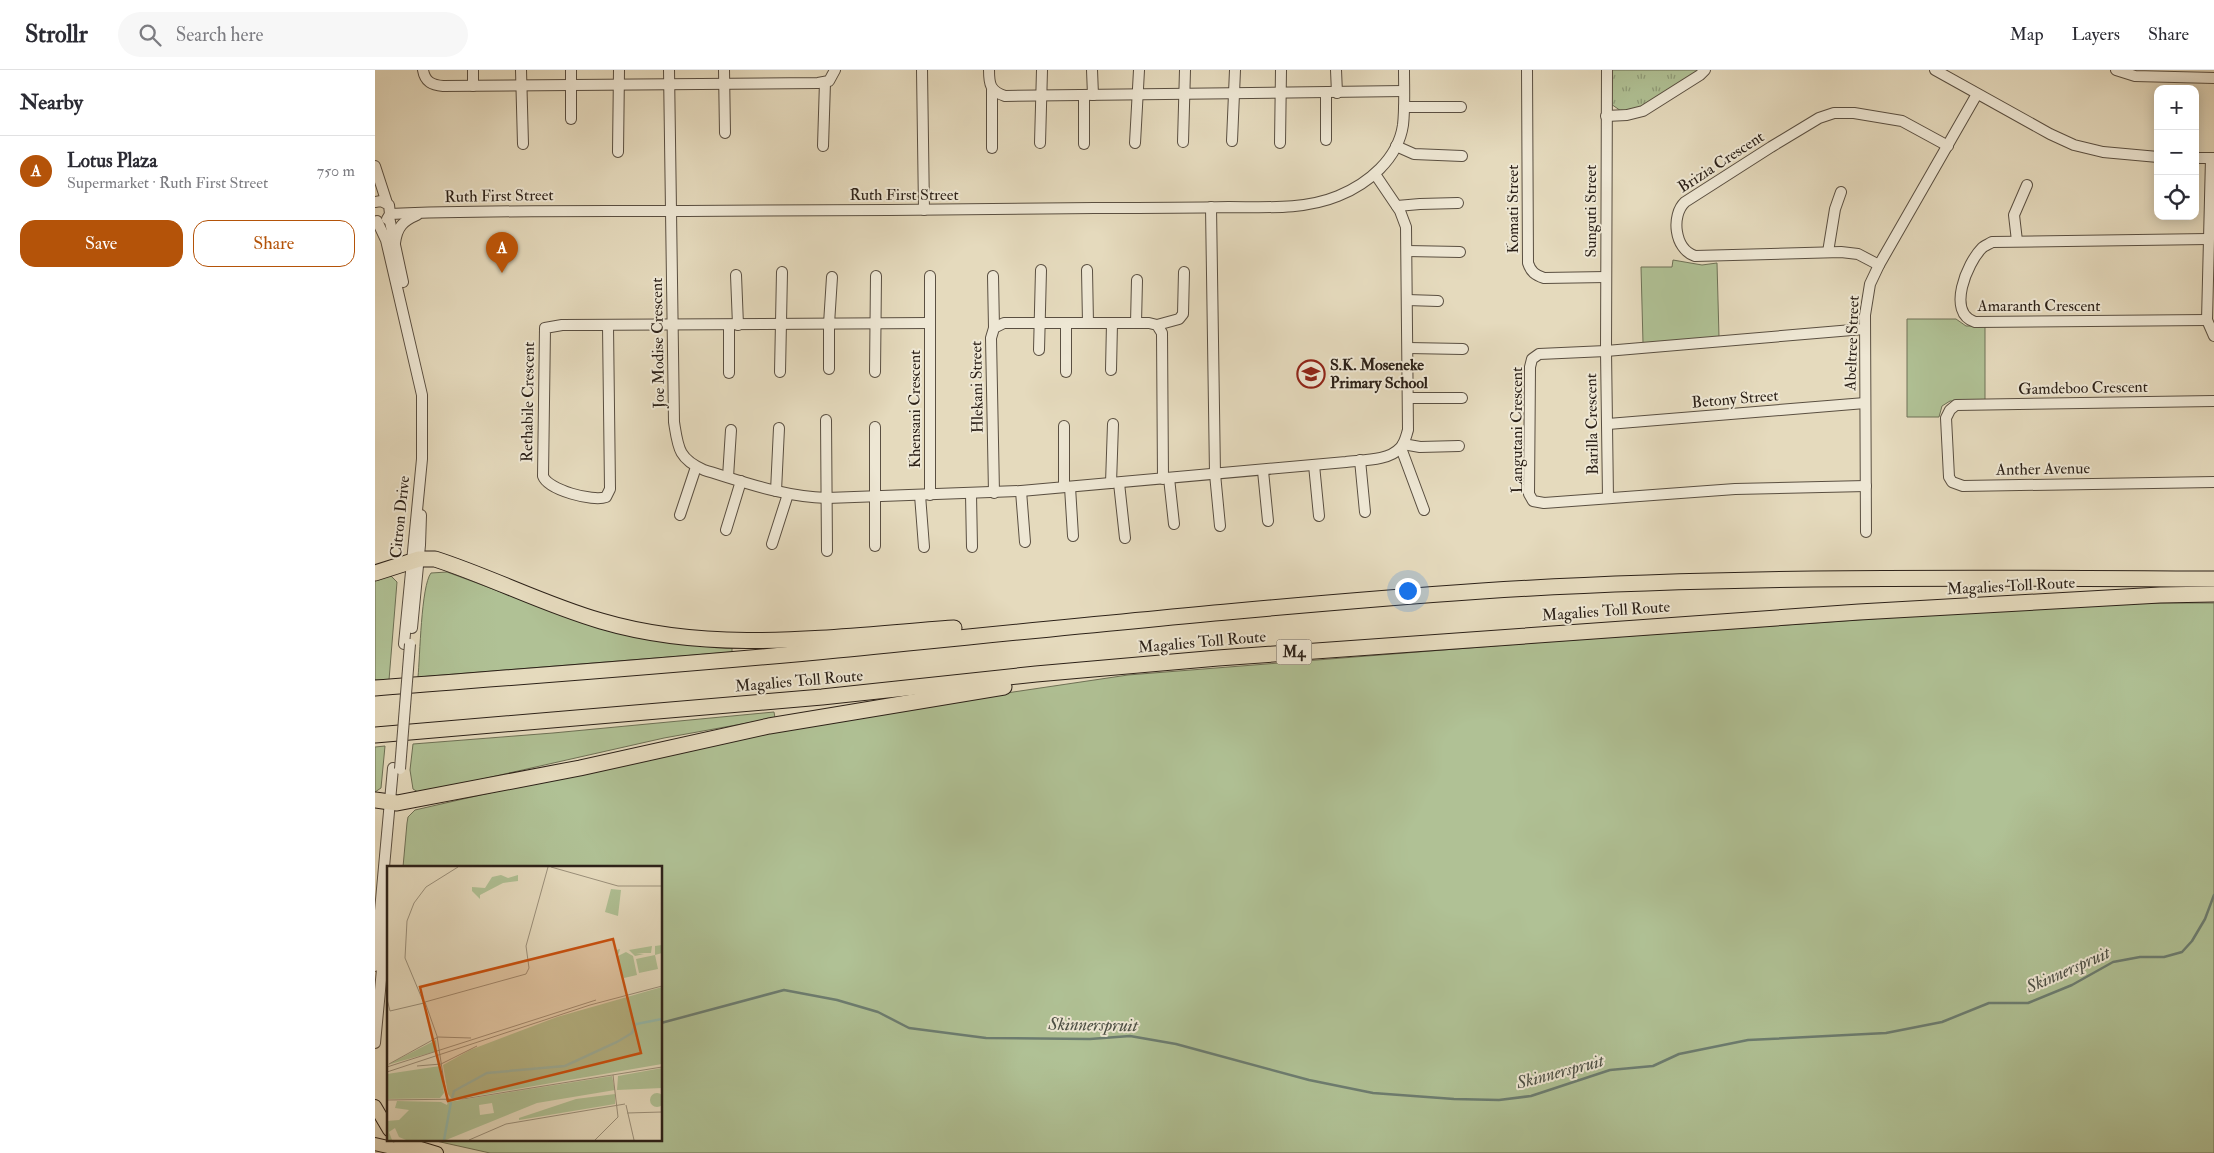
<!DOCTYPE html>
<html lang="en">
<head>
<meta charset="utf-8">
<style>
	body { margin:0; font-family:"IM FELL Double Pica",serif; background:#f7f7f7; color:#2b2b33 }
	.controls { position:absolute; right:15px; top:15px; display:grid; overflow:hidden; border-radius:10px; box-shadow:0 2px 12px #0003 }
	.controls button { width:45px; height:45px; display:grid; place-items:center; padding:0; border:0; border-bottom:1px solid #e1e1e2; background:#fff; color:#2b2b33; font:25px sans-serif }
	.you { position:absolute; left:1032px; top:520px; width:18px; height:18px; margin:-12px; border:4px solid #fff; border-radius:50%; background:#1a73e8; box-shadow:0 0 0 8px #1a73e833 }
	.badge { display:grid; place-items:center; width:32px; height:32px; border-radius:50%; background:#b45309; color:#fff; font-size:16px; font-weight:700 }
	.pin { position:absolute; translate:-50% -41px; filter:drop-shadow(0 1px 2px #0008) }
	.pin::after { content:''; position:absolute; top:26px; width:18px; height:15px; background:inherit; clip-path:polygon(0 0,100% 0,50% 100%) }
	.list { margin:0; padding:0; list-style:none }
	h2 { display:flex; justify-content:space-between; align-items:center; height:65px; margin:0; padding:0 20px; font-size:21px }
	h2 small { font-size:16px; font-weight:400; color:#7c7c81 }
	.list li { display:grid; grid-template-columns:32px 1fr auto; gap:15px; align-items:center; box-sizing:border-box; height:70px; padding:0 20px; border-top:1px solid #e1e1e2 }
	.list b { display:block; font-size:19px; white-space:nowrap }
	.list p { margin:0; font-size:16px; white-space:nowrap; color:#7c7c81 }
	.list em { font-size:16px; font-style:normal; color:#7c7c81 }
	.actions { display:flex; gap:10px; padding:15px 20px }
	.actions a { flex:1; padding:11px 0; border:1px solid #b45309; border-radius:15px; text-align:center; font-size:18px; color:#b45309 }
	.actions .main { background:#b45309; color:#fff }
	.icon { flex:none; width:28px; height:28px; fill:none; stroke:currentColor; stroke-width:2; stroke-linecap:round; stroke-linejoin:round }
	.map { position:relative; flex:none; width:1839px; height:1083px; overflow:hidden }
	header { display:flex; align-items:center; gap:30px; box-sizing:border-box; height:70px; padding:0 25px; background:#fff; border-bottom:1px solid #e1e1e2 }
	header strong { font-size:24px }
	nav { display:flex; gap:28px; margin-inline-start:auto; font-size:18px }
	.search { width:350px; height:45px; background:#f7f7f7; display:flex; align-items:center; gap:12px; box-sizing:border-box; padding:0 18px; border-radius:28px; color:#7c7c81; font-size:19px }
	main { display:flex }
	aside { flex:1; background:#fff }
	.map>svg:first-child { display:block }
	.grass { fill:#b0c195; stroke:#6e7156 }
	.park { fill:url(#park-tufts); stroke:#6e7156 }
	.lines { fill:none; stroke-linecap:round; stroke-linejoin:round }
	.stream { stroke:#6c7d71; stroke-width:2.5 }
	.minor-casing { stroke:#5a4f41; stroke-width:12 }
	.major-casing { stroke:#2c2118; stroke-width:14 }
	.highway-casing { stroke:#2c2118; stroke-width:17 }
	.minor { stroke:#eee7d4; stroke-width:10 }
	.major { stroke:#e5dabd; stroke-width:12 }
	.highway { stroke:#e5dabd; stroke-width:15 }
	.minor-bridge-casing { stroke:#5a4f41; stroke-width:12; stroke-linecap:butt }
	.minor-bridge { stroke:#eee7d4; stroke-width:10 }
	.labels { text-anchor:middle; dominant-baseline:central; stroke-width:4; stroke-linejoin:round; paint-order:stroke }
	.shield { fill:#eee7d4; stroke:#665c50; stroke-width:1 }
	.shield-label { font-size:15px; font-weight:bold; fill:#2c2118 }
	.street-label { font-size:16px; fill:#2c2118; stroke:#eee7d4 }
	.poi-label { font-size:16px; font-weight:bold; fill:#2c2118; stroke:#eee7d4; text-anchor:start }
	.water-label { font-size:18px; font-style:italic; fill:#4c4f44; stroke:#eee7d4 }
	.inset-river { fill:none; stroke:#96bbac; stroke-width:2.5 }
	.inset-road { fill:none; stroke:#9b907b; stroke-width:1 }
	.view { fill:#cc510e; fill-opacity:0.15; stroke:#cc510e; stroke-width:2.5 }
	.inset-edge { fill:none; stroke:#2c2118; stroke-width:2.5 }
</style>
</head>
<body>
<header>
<strong>Strollr</strong>
<div class="search"><svg class="icon" aria-label="search" viewBox="0 0 24 24"><circle cx="10" cy="10" r="6"/><path d="M15 15l6 6"/></svg>Search here</div>
<nav><a>Map</a><a>Layers</a><a>Share</a></nav>
</header>
<main>
<aside>
<h2>Nearby<small></small></h2>
<ul class="list">
<li><span class="badge">A</span><div><b>Lotus Plaza</b><p>Supermarket · Ruth First Street</p></div><em>750 m</em></li>
</ul>
<div class="actions"><a class="main">Save</a><a>Share</a></div>
</aside>
<div class="map">
<svg width="1839" height="1083" viewBox="0 0 1839 1083">
	<defs>
		<pattern id="park-tufts" width="24" height="20" patternUnits="userSpaceOnUse" patternTransform="scale(1.25)"><rect width="24" height="20" fill="#b0c195"/><path d="M3 7l-1-3M5 7V3M7 7l1-3M15 17l-1-3M17 17v-4M19 17l1-3" fill="none" stroke="#8f9c79"/></pattern>
	</defs>
	<rect width="100%" height="100%" fill="#e5dabd"/>
	<filter id="stains"><feTurbulence type="fractalNoise" baseFrequency=".004" numOctaves="4"/><feColorMatrix values="0 0 0 0 .2 0 0 0 0 .09 0 0 0 0 .02 0 0 0 .5 -.17"/></filter>
	<radialGradient id="worn" r=".72"><stop offset=".6" stop-color="#630" stop-opacity="0"/><stop offset="1" stop-color="#630" stop-opacity=".3"/></radialGradient>
	<g class="grass">
		<path d="M1298,190l29,5 15,-2 2,74 -76,6 -2,-76h31z"/>
		<path d="M1532,249h49l10,7h19v76l-35,-1 -8,5 -3,11h-32z"/>
		<path d="M72,502l116,43 122,29 47,3v5l-314,25c2,-20 3,-91 13,-104z"/>
		<path d="M10,506h6l6,6 -8,98h-14v-101z"/>
		<path d="M1773,533h66v550h-1724l-63,-14h234v-272h-258l4,-44 1,-6 7,-7 271,-62 260,-46 182,-27 416,-33 369,-26z"/>
		<path d="M399,642l1,6 -111,20 -239,54h-7l-5,-3 -3,-19 3,-26 140,-11z"/>
		<path d="M10,676l-4,42 -6,4v-45z"/>
	</g>
	<path class="park" d="M1237,0h89l-60,37 -20,4 -10,-7z"/>
	<g class="lines">
		<path class="stream" d="M286,953l123,-33 53,10 41,12 31,16 77,10 104,1 40,-3 46,8 133,36 64,13 81,6 45,1 32,-4 79,-26 43,-4 26,-12 69,-14 138,-7 56,-11 47,-19h39l44,-18 41,-23 27,-5h24l18,-5 10,-11 13,-22 9,-24"/>
		<g class="minor-casing">
			<g id="minor">
				<path d="M48,0c2,12 9,15 20,16l375,-3 11,-2 6,-11"/>
				<path d="M98,0v16"/>
				<path d="M146,0l2,74"/>
				<path d="M196,0v49"/>
				<path d="M294,0l5,352c4,25 4,37 30,48 40,12 80,27 123,28l194,-7 325,-29c15,-2 43,-1 54,-14 5,-5 6,-12 8,-18l-2,-203 -6,-16 -25,-37"/>
				<path d="M349,0l1,63"/>
				<path d="M547,0l2,140"/>
				<path d="M614,0c0,14 1,21 16,26l399,-5"/>
				<path d="M717,0l1,25"/>
				<path d="M961,0l1,23"/>
				<path d="M1152,0l1,193c3,9 7,12 16,15l62,-1"/>
				<path d="M1232,0l-1,281 2,147"/>
				<path d="M1560,0l115,64 24,11 29,7 55,5"/>
				<path d="M1741,0l19,6 79,2"/>
				<path d="M951,23v47"/>
				<path d="M1029,37h57"/>
				<path d="M1231,46l21,-1 16,-4 57,-36 5,-5"/>
				<path d="M857,71l3,-71"/>
				<path d="M808,72l2,-72"/>
				<path d="M665,73l2,-73"/>
				<path d="M760,73l4,-73"/>
				<path d="M905,73l1,-73"/>
				<path d="M709,74v-49"/>
				<path d="M448,76l2,-64"/>
				<path d="M1021,76l18,8 48,2"/>
				<path d="M617,78v-58"/>
				<path d="M243,82l1,-82"/>
				<path d="M1820,88h19"/>
				<path d="M1836,88l-4,162 7,16"/>
				<path d="M0,96l12,37"/>
				<path d="M0,132l6,-1 8,4 1,9 -3,5"/>
				<path d="M1022,136l23,-2 38,-1"/>
				<path d="M836,137l4,267 5,52"/>
				<path d="M15,144c98,-4 196,-3 295,-3 137,-1 273,-1 410,-3 45,0 89,0 134,-1 36,0 75,3 109,-11 30,-12 60,-37 65,-71 2,-18 1,-37 1,-55"/>
				<path d="M14,147l14,65"/>
				<path d="M2,151l9,19 36,155v64l-18,185"/>
				<path d="M1642,171l-3,-26 13,-30"/>
				<path d="M20,173c2,-16 8,-22 22,-28"/>
				<path d="M1032,181l53,1"/>
				<path d="M1453,182l7,-43 6,-17"/>
				<path d="M1504,195l-21,-11 -17,-2 -146,4c-21,-7 -24,-41 -10,-54l86,-55 48,-29 15,-5h20l48,8 46,25"/>
				<path d="M712,200l1,53"/>
				<path d="M361,205l2,50"/>
				<path d="M555,206v219"/>
				<path d="M618,206l1,52"/>
				<path d="M1032,230l31,1"/>
				<path d="M1832,250l-232,2c-29,-9 -8,-59 7,-74 2,-2 7,-4 10,-6l216,-3"/>
				<path d="M691,253v49"/>
				<path d="M761,253l1,-43"/>
				<path d="M354,255v48"/>
				<path d="M782,255l22,-6 4,-5 1,-42"/>
				<path d="M233,256l2,163 -4,8c-13,5 -58,-7 -63,-21l2,-148 17,-3 367,-2"/>
				<path d="M1489,259l-258,22 -67,3 -7,5 -2,8 -1,127 4,7 11,2 191,-14 131,-3"/>
				<path d="M1033,278l55,1"/>
				<path d="M664,280l2,-80"/>
				<path d="M454,299v-45l3,-47"/>
				<path d="M736,300l1,-47"/>
				<path d="M405,302l2,-100"/>
				<path d="M500,302l1,-96"/>
				<path d="M1033,328h54"/>
				<path d="M1839,331l-258,4 -6,5 -4,8 3,59 3,5 11,4 251,-4"/>
				<path d="M451,350l1,131"/>
				<path d="M1233,354l257,-21"/>
				<path d="M689,356v61"/>
				<path d="M500,357v119"/>
				<path d="M1028,374l17,3 39,-1"/>
				<path d="M1026,378l23,62"/>
				<path d="M985,390l5,52"/>
				<path d="M939,395l5,51"/>
				<path d="M888,401l5,50"/>
				<path d="M353,407l3,-47"/>
				<path d="M794,408l5,46"/>
				<path d="M736,413l2,-59"/>
				<path d="M744,413l6,55"/>
				<path d="M695,417l3,49"/>
				<path d="M401,421l3,-63"/>
				<path d="M646,421l4,51"/>
				<path d="M619,423l-3,-155 3,-10 10,-5h145l8,2 5,8 1,146"/>
				<path d="M596,424l1,53"/>
				<path d="M545,425l4,52"/>
				<path d="M305,445l16,-48"/>
				<path d="M351,460l15,-49"/>
				<path d="M1491,462l-1,-217 5,-31 9,-19 98,-171"/>
				<path d="M397,474l16,-50"/>
				<path d="M37,558l8,-83 1,-30"/>
				<path d="M0,896l18,-198"/>
				<path d="M0,973l14,-147"/>
			</g>
		</g>
		<g class="major-casing">
			<g id="major">
				<path d="M0,1036l14,24"/>
				<path d="M24,1069l5,4 33,10"/>
				<path d="M0,1074l39,9"/>
			</g>
		</g>
		<g class="highway-casing">
			<g id="highway">
				<path d="M0,503l44,-14h16c56,18 110,46 166,62 115,34 236,15 353,7"/>
				<path d="M0,618c154,-12 308,-23 462,-38 215,-21 430,-44 645,-59 244,-16 488,-13 732,-12"/>
				<path d="M0,665l447,-38 214,-23 182,-16 641,-46 301,-17 54,-1"/>
				<path d="M0,730l22,3 183,-35 189,-42 235,-39"/>
			</g>
		</g>
		<use href="#minor" class="minor"/>
		<use href="#major" class="major"/>
		<use href="#highway" class="highway"/>
		<g class="minor-bridge-casing">
			<path id="minor-bridge" d="M25,699l10,-125"/>
		</g>
		<use href="#minor-bridge" class="minor-bridge"/>
	</g>
	<defs>
		<g id="school-ring" transform="scale(1.4375)"><circle r="9.5" fill="#eee7d4" stroke="#8f2418" stroke-width="1.5"/><path d="M0-5L7-2L0 1L-7-2ZM-4 1L0 2.5L4 1V4Q0 6-4 4Z" fill="#8f2418"/></g>
	</defs>
	<g fill-rule="evenodd">
		<use href="#school-ring" x="936" y="304"/>
	</g>
	<g class="labels">
		<rect class="shield" x="901.5" y="569.5" width="35" height="25" rx="4"/>
		<g class="shield-label">
			<text x="919" y="582">M4</text>
		</g>
		<g class="street-label">
			<text transform="translate(1346 92) rotate(-33)">Brizia Crescent</text>
			<text x="529" y="125">Ruth First Street</text>
			<text transform="translate(124 126) rotate(-1)">Ruth First Street</text>
			<text transform="translate(1138 139) rotate(-90)">Komati Street</text>
			<text transform="translate(1216 141) rotate(-90)">Sunguti Street</text>
			<text x="1664" y="236">Amaranth Crescent</text>
			<text transform="translate(283 273) rotate(-91)">Joe Modise Crescent</text>
			<text transform="translate(1477 273) rotate(-88)">Abeltree Street</text>
			<text transform="translate(602 317) rotate(-91)">Hlekani Street</text>
			<text transform="translate(1708 318) rotate(-1)">Gamdeboo Crescent</text>
			<text transform="translate(1360 329) rotate(-5)">Betony Street</text>
			<text transform="translate(153 332) rotate(-89)">Rethabile Crescent</text>
			<text transform="translate(540 339) rotate(-90)">Khensani Crescent</text>
			<text transform="translate(1217 354) rotate(-91)">Barilla Crescent</text>
			<text transform="translate(1142 360) rotate(-90)">Langutani Crescent</text>
			<text transform="translate(1668 399) rotate(-1)">Anther Avenue</text>
			<text transform="translate(25 447) rotate(-84)">Citron Drive</text>
			<text transform="translate(1636 516) rotate(-3)">Magalies Toll Route</text>
			<text transform="translate(1231 541) rotate(-4)">Magalies Toll Route</text>
			<text transform="translate(827 572) rotate(-5)">Magalies Toll Route</text>
			<text transform="translate(424 611) rotate(-5)">Magalies Toll Route</text>
		</g>
		<g class="poi-label">
			<text x="955" y="295">S.K. Moseneke<tspan x="955" dy="18">Primary School</tspan></text>
		</g>
		<g class="water-label">
			<text transform="translate(1693 900) rotate(-24)">Skinnerspruit</text>
			<text transform="translate(718 955) rotate(1)">Skinnerspruit</text>
			<text transform="translate(1185 1002) rotate(-15)">Skinnerspruit</text>
		</g>
	</g>
	<g transform="translate(12 796)">
		<rect width="275" height="275" fill="#e5dabd"/>
		<path d="M114,9l7,3 10,-3v6l-15,2 -23,12v4l-8,-8v-4l13,1 7,-11zM275,79v8l-7,2 3,14 -19,4 -3,-14 19,-4v-9zM265,80l-1,7h-15l8,1 -9,2 -6,-6zM233,83l-2,7 8,-4 7,4 4,19 -13,3 -5,-13 -3,-15zM275,121v77l-198,34h-13l-3,-4 -5,-29 27,-15 87,-33zM49,174l1,11 -50,14zM53,200l4,27 -4,5 -53,1v-25zM275,202v20l-45,2 1,-14zM225,210l3,14 -78,13 -91,37h-40l-7,-3 -4,-9 -6,4 3,8h-5v-19l12,-1 10,-10 -14,-2 2,-7 44,1 6,3 1,-3zM105,237l2,10 -14,2 -1,-10zM263 234a7 7 0 1 1 14 0a7 7 0 1 1-14 0Z" fill="#b0c195" fill-rule="evenodd"/>
		<path d="M69,247l6,5 -1,6 -13,7 2,-17z" fill="#b0c195"/>
		<path d="M224,23l10,1 -3,26 -13,-4zM228,228v10l-96,16v-2l57,-19z" fill="#b0c195"/>
		<path class="inset-river" d="M65,232l2,-7 33,-18 78,-7 52,-24 15,-9 4,-9 26,-5M57,274l7,-38"/>
		<path class="inset-road" d="M164,1l67,19h44M0,133l3,12 34,-8M36,135l-18,-43 2,-37 7,-18 12,-16 32,-20M38,136l101,-28 3,-6 -3,-22 22,-79M38,136l12,34 10,65M2,198l49,-27 33,1M30,200l24,-2 36,-18M0,201l209,-67M0,206l203,-67 72,-19M0,234l76,-1 199,-32M239,239l8,35M240,247l35,-1M82,274l37,-16 119,-20M208,274l23,-23 -5,-42"/>
		<path class="view" d="M226,73l28,114 -193,48 -28,-114z"/>
		<rect width="275" height="275" class="inset-edge"/>
	</g>
	<rect width="100%" height="100%" filter="url(#stains)"/>
	<rect width="100%" height="100%" fill="url(#worn)"/>
</svg>
<div class="controls">
<button>+</button>
<button>−</button>
<button><svg class="icon" aria-label="locate" viewBox="0 0 24 24"><circle cx="12" cy="12" r="6"/><path d="M12 2v4M12 18v4M2 12h4M18 12h4"/></svg></button>
</div>
<div class="you"></div>
<div class="pin badge" style="left:127px;top:203px">A</div>
</div>
</main>
</body>
</html>
